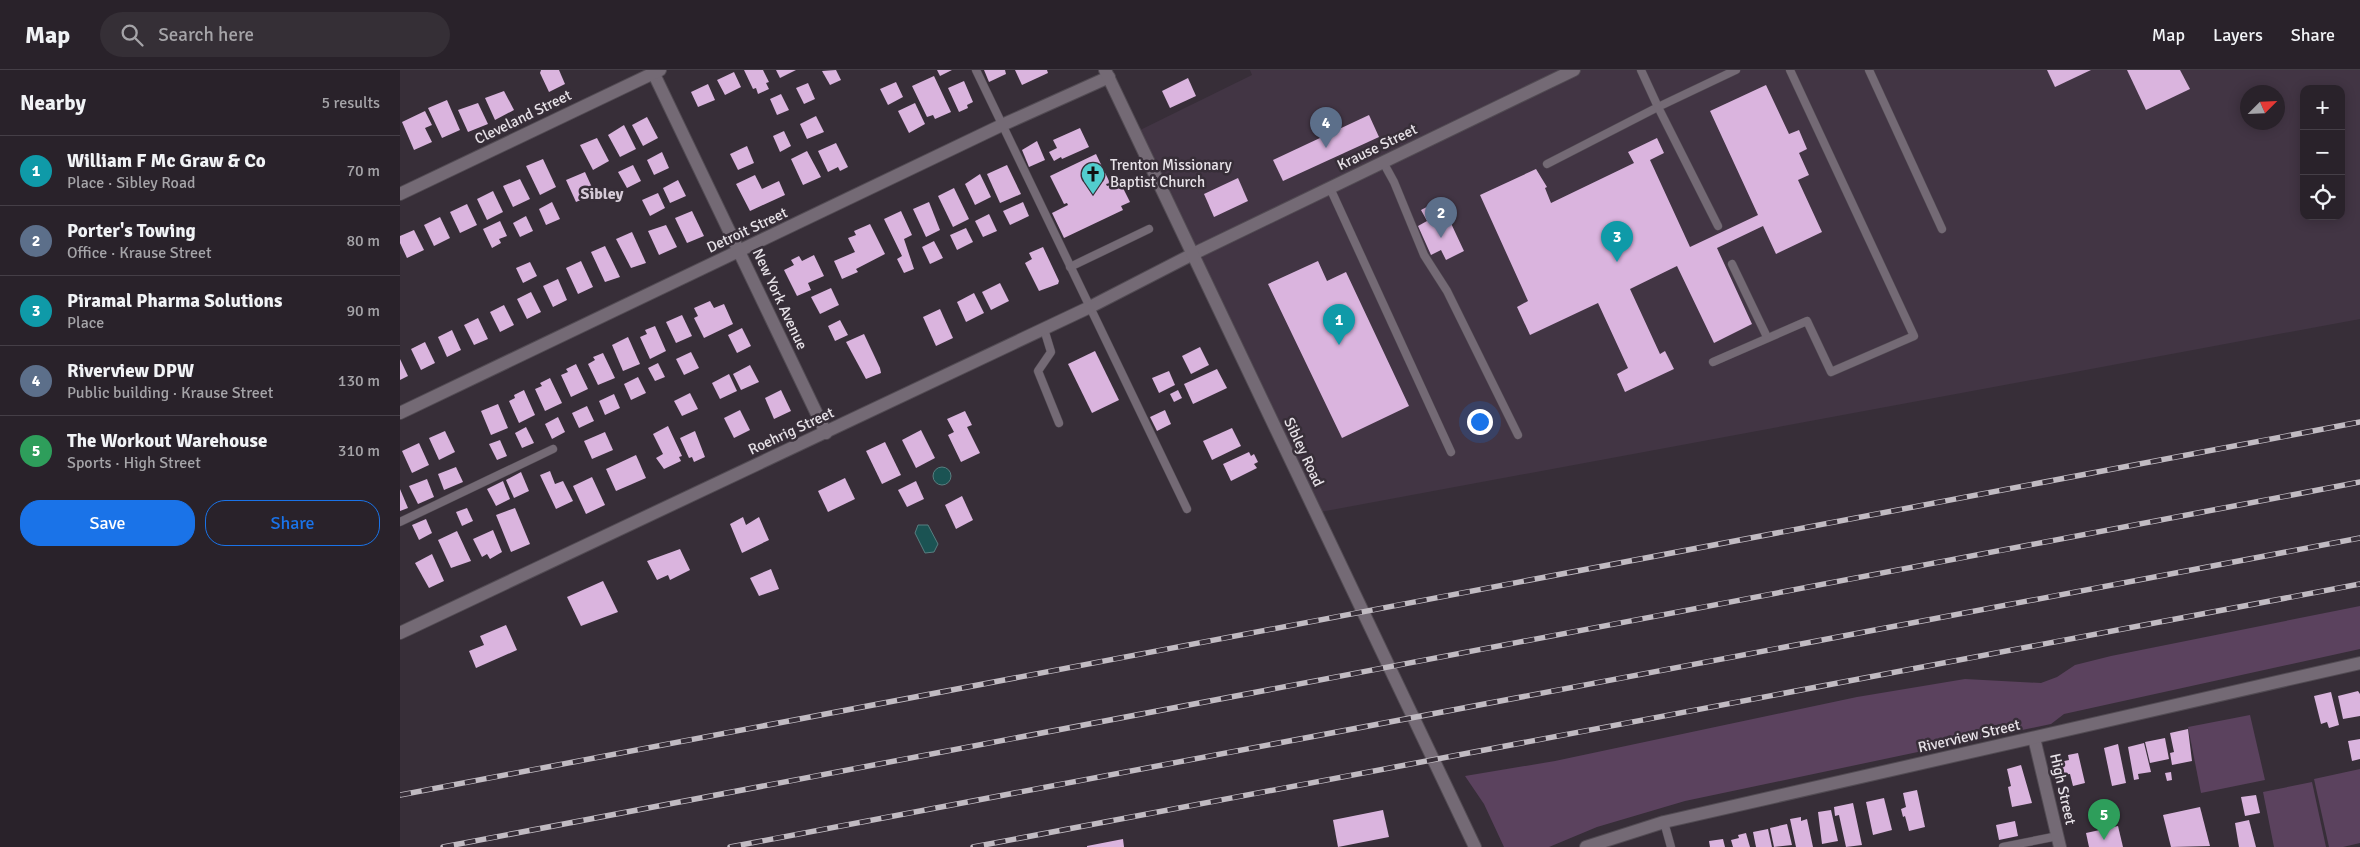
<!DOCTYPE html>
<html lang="en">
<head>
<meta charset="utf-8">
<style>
	body { margin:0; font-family:Signika,sans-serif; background:#352f36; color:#f1f3f6 }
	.controls { position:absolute; right:15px; top:15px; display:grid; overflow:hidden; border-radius:10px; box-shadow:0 2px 12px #0003 }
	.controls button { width:45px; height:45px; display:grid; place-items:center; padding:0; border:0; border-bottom:1px solid #453f47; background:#29222a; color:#f1f3f6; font:25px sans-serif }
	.compass { position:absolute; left:1840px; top:15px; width:45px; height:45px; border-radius:50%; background:#29222a; box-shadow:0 2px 12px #0003; rotate:66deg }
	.you { position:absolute; left:1079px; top:351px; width:18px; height:18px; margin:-12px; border:4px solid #fff; border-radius:50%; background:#1a73e8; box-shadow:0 0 0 8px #1a73e833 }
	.badge { display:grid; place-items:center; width:32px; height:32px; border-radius:50%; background:#1a73e8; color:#fff; font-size:16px; font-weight:700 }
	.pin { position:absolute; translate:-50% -41px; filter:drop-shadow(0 1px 2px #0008) }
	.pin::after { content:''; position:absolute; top:26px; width:18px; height:15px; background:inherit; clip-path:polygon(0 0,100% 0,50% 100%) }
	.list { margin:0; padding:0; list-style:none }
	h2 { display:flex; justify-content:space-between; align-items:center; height:65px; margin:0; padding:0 20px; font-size:21px }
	h2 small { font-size:16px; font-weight:400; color:#a5a4a8 }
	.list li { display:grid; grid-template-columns:32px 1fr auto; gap:15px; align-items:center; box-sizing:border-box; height:70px; padding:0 20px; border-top:1px solid #453f47 }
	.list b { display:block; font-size:19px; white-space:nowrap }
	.list p { margin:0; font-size:16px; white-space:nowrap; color:#a5a4a8 }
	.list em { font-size:16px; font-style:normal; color:#a5a4a8 }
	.actions { display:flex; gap:10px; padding:15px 20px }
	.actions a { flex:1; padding:11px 0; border:1px solid #1a73e8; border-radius:20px; text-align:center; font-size:18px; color:#1a73e8 }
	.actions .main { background:#1a73e8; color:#fff }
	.icon { flex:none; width:28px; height:28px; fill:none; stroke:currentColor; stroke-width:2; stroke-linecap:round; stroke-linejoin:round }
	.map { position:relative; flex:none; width:1960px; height:777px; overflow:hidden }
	header { display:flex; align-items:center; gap:30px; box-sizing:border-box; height:70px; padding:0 25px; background:#29222a; border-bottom:1px solid #453f47 }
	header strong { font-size:24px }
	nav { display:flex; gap:28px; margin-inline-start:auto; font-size:18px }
	.search { width:350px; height:45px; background:#352f36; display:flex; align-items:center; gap:12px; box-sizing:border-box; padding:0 18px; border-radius:28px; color:#a5a4a8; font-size:19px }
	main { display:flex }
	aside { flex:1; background:#29222a }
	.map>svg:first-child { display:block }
	.built { fill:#423544; fill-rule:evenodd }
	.green { fill:#5b425e }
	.water { fill:#1b5353; stroke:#587e80 }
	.building { fill:#dab4de }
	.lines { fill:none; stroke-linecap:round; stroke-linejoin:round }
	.service-casing { stroke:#524b53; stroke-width:9 }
	.minor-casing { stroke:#524b53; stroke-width:14 }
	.secondary-casing { stroke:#524b53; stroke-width:14 }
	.service { stroke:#746a75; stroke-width:8 }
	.minor { stroke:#746a75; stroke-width:12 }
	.secondary { stroke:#746a75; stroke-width:12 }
	.rail-casing { stroke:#c1bbc2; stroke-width:5.5 }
	.rail { stroke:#372e38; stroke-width:4; stroke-dasharray:11; stroke-linecap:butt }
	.labels { text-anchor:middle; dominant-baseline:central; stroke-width:5; stroke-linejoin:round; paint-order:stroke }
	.street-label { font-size:15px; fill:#e7e2e8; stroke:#372e38 }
	.poi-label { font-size:15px; fill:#e7e2e8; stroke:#372e38; text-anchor:start }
	.neighbourhood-label { font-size:16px; font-weight:bold; fill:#d6cbd8; stroke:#372e38 }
</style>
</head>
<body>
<header>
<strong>Map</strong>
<div class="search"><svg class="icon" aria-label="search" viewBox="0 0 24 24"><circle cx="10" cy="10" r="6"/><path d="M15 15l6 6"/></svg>Search here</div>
<nav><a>Map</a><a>Layers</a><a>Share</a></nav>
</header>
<main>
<aside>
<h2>Nearby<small>5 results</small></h2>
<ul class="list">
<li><span class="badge" style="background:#0f9aa8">1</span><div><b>William F Mc Graw &amp; Co</b><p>Place · Sibley Road</p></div><em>70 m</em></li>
<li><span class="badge" style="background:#5c6f8a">2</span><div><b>Porter's Towing</b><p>Office · Krause Street</p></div><em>80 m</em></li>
<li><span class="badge" style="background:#0f9aa8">3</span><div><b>Piramal Pharma Solutions</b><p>Place</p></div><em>90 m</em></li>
<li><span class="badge" style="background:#5c6f8a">4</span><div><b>Riverview DPW</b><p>Public building · Krause Street</p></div><em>130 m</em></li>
<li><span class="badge" style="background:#2e9e5b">5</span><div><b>The Workout Warehouse</b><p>Sports · High Street</p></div><em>310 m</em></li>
</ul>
<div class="actions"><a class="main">Save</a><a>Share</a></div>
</aside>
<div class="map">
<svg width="1960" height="777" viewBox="0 0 1960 777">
	<rect width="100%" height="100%" fill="#372e38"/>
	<path class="built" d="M850,0h1110v249l-1045,194 -183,-379 120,-59zM1904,19h37v127h-37zM1848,22h30v30h-30z"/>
	<g class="green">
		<path d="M1960,536v43l-296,65 -13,10 -366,77 -88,26 -48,20h-45l-20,-43 -19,-28 90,-15 302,-64 108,-18 76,4 16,-6 18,-12 36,-9z"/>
		<path d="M1850,645l15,65 -64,13 -13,-66z"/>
		<path d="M1960,699v74l-17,4h-14l-15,-68z"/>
		<path d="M1912,712l14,65h-52l-11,-55z"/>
	</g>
	<g class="water">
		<circle cx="542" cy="406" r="9"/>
		<path d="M518,455h10l10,19 -4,8 -9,1 -10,-20z"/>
	</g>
	<g class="building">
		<path d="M141,0h18l6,14 -16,8 -9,-19z"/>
		<path d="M344,0h19l6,12 -3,1 3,6 -11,5 -2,-6 -3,1z"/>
		<path d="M376,0h20l-16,8z"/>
		<path d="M436,0l5,10 -11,5 -8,-14z"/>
		<path d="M537,0h15l-12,6z"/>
		<path d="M584,0h21l1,4 -17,8z"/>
		<path d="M615,0h32l1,3 -26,12z"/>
		<path d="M1647,0h44l-36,17z"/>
		<path d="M1727,0h53l10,19 -44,21z"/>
		<path d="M334,2l7,15 -16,8 -8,-15z"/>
		<path d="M534,6l17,36 -16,7 -2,-4 -6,2 -15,-31z"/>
		<path d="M788,8l8,18 -26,12 -8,-17z"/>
		<path d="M564,11l9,21 -6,3 1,3 -9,4 -11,-24z"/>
		<path d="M496,12l7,15 -15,8 -8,-16z"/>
		<path d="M408,13l7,16 -11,5 -8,-16z"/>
		<path d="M308,14l7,16 -17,7 -7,-15z"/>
		<path d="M1366,15l23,49 10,-4 8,19 -8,4 10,22 -11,5 24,52 -46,22 -13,-28 -46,22 35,76 -38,19 -37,-77 -47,23 30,65 5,-3 9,18 -49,23 -8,-18 11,-6 -30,-65 -68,32 -13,-28 11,-6 -48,-106 56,-26 11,18 -2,1 6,15 83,-40 -6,-11 29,-14 7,15 -14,7 40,87 68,-32 -48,-104z"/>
		<path d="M104,21l10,19 -19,10 -10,-22z"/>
		<path d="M381,24l8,16 -12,5 -7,-16z"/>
		<path d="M47,30l13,30 -18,8 -14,-30z"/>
		<path d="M78,33l10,21 -20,8 -10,-22z"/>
		<path d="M515,33l10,21 -16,9 -11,-22z"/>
		<path d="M25,41l7,14 -7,3 7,14 -18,8 -12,-28z"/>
		<path d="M969,45l10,22 -96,44 -10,-21z"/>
		<path d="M416,46l8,16 -17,7 -7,-15z"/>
		<path d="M247,47l11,21 -15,8 -11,-21z"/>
		<path d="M224,55l12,24 -16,8 -12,-22z"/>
		<path d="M680,58l9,19 -27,12 -1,-2 -7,4 -5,-9 8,-4 -4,-8z"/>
		<path d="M384,61l7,15 -11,6 -7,-16z"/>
		<path d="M197,68l12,23 -16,9 -13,-25z"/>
		<path d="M637,71l8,19 -16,7 -7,-17z"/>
		<path d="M436,73l12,24 -8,4 -2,-4 -10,5 -10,-21z"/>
		<path d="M347,76l7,17 -16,7 -8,-16z"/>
		<path d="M407,81l14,26 -18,8 -12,-26z"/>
		<path d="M262,82l7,16 -15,7 -7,-15z"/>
		<path d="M696,84l14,29 -4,1 1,2 4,-1 2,3 8,-4 9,18 -9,4 2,4 -59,28 -12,-25 16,-8 -1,-2 -3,1 -14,-28z"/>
		<path d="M143,89l13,28 -16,8 -14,-29z"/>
		<path d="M233,95l8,16 -14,7 -9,-16z"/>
		<path d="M607,95l14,29 -21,9 -13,-29z"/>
		<path d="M185,102l10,22 -19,8 -10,-22z"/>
		<path d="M580,104l11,23 -16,8 -10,-21z"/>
		<path d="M355,105l7,14 17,-8 6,14 -35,16 -14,-27z"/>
		<path d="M838,108l10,23 -34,16 -10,-23z"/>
		<path d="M120,109l10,20 -17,8 -10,-21z"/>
		<path d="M278,110l8,16 -16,7 -7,-15z"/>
		<path d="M554,118l15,31 -16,8 -15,-31z"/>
		<path d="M93,121l10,21 -16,8 -10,-21z"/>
		<path d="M258,123l7,15 -15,8 -8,-16z"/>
		<path d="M1040,130l24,51 -18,9 -5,-10 -10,5 -13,-29 9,-5 -6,-11z"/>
		<path d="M152,132l8,17 -14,6 -7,-16z"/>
		<path d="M529,132l11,28 -14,7 -13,-28z"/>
		<path d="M623,132l6,14 -19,9 -7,-14z"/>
		<path d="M67,134l10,21 -17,8 -10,-21z"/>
		<path d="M292,141l12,25 -17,7 -12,-25z"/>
		<path d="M501,141l11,24 -8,4 10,30 -10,4 -7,-14 5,-3 -18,-37z"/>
		<path d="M589,144l8,17 -14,6 -8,-16z"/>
		<path d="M126,146l7,15 -13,6 -7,-14z"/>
		<path d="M40,147l10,21 -16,8 -10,-21z"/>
		<path d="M100,151l7,15 -8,3 2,4 -9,5 -9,-19z"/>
		<path d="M470,154l15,30 -29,15 2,3 -16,7 -8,-18 21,-9 -7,-14 8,-3 -2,-4z"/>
		<path d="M266,155l11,22 -18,8 -11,-24z"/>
		<path d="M566,158l7,14 -16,8 -7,-15z"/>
		<path d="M14,160l10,20 -17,8 -7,-15v-7z"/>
		<path d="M232,162l14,31 -15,5 -15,-29z"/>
		<path d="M534,171l9,17 -13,6 -8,-17z"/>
		<path d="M205,176l15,31 -15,5 -14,-30z"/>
		<path d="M643,177l16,34 -1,3 -19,7 -14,-28 7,-4 -3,-6z"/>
		<path d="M414,185l10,21 -16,7 3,7 -14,6 -13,-26 10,-5 -3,-5 8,-4 3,5z"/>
		<path d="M181,191l12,26 -15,7 -12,-26z"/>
		<path d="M918,191l9,20 19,-9 63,134 -67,32 -74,-154z"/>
		<path d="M130,192l7,14 -14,7 -7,-15z"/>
		<path d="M158,209l9,21 -14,7 -10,-21z"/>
		<path d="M600,213l9,18 -18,9 -9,-18z"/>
		<path d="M431,218l8,17 -19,9 -9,-17z"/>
		<path d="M131,222l10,20 -14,7 -10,-20z"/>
		<path d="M574,223l10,20 -18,9 -9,-20z"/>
		<path d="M310,231l4,7 10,-4 9,20 -29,14 -10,-20 4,-2 -4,-8z"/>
		<path d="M104,235l10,20 -14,7 -10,-20z"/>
		<path d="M540,239l13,29 -17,8 -13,-29z"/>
		<path d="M282,245l10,21 -16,7 -10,-21z"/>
		<path d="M78,248l10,21 -14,6 -10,-20z"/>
		<path d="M440,250l8,15 -13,6 -7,-15z"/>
		<path d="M255,256l11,25 -16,8 -10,-22 7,-3 -2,-4z"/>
		<path d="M342,258l9,18 -14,7 -9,-18z"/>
		<path d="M52,260l9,20 -14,7 -9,-20z"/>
		<path d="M464,264l16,34 1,5 -15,6 -20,-37z"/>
		<path d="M228,267l12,27 -17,7 -11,-26z"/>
		<path d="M25,272l10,21 -14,7 -10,-21z"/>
		<path d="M800,277l9,18 -18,9 -9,-18z"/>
		<path d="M695,281l24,49 -27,13 -24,-49z"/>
		<path d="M291,282l8,16 -15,7 -8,-16z"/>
		<path d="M203,283l12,25 -17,7 -10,-21 7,-4 -2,-3z"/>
		<path d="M0,289l8,17 -8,4z"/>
		<path d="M258,293l7,14 -10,4 -7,-13z"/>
		<path d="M176,294l12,25 -17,8 -10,-22 7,-3 -2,-3z"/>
		<path d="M350,295l9,17 -18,8 -8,-16z"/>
		<path d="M817,299l10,19 -34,16 -9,-20z"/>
		<path d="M769,301l6,14 -16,8 -7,-15z"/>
		<path d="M329,304l8,17 -17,8 -8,-16z"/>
		<path d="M238,307l8,16 -15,7 -7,-16z"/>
		<path d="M150,308l12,25 -17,8 -10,-22 7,-3 -2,-3z"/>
		<path d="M124,320l11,25 -16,8 -10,-22 6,-3 -1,-3z"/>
		<path d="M381,320l10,21 -17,8 -9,-21z"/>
		<path d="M778,320l4,8 -8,4 -4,-8z"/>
		<path d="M290,323l8,16 -16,7 -8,-15z"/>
		<path d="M214,324l6,14 -15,7 -6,-14z"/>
		<path d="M98,334l10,24 -17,7 -10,-24z"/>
		<path d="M187,336l7,15 -15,7 -7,-15z"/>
		<path d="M340,340l10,20 -16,8 -10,-20z"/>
		<path d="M765,340l6,14 -14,7 -7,-14z"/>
		<path d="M565,341l7,14 -5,2 13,26 -19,9 -13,-27 6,-3 -7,-13z"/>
		<path d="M158,347l7,15 -13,7 -7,-15z"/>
		<path d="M268,356l14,30 -3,1 2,4 -17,8 -8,-11 7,-4 -10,-20z"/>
		<path d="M126,357l8,16 -12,5 -7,-15z"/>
		<path d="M832,358l9,18 -29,14 -9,-19z"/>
		<path d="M521,360l14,28 -19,10 -14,-28z"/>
		<path d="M45,361l10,21 -16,8 -10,-22z"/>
		<path d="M295,361l10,26 -11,5 -2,-5 -3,1 -9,-20z"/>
		<path d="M205,362l8,18 -21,9 -8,-18z"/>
		<path d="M100,370l7,16 -10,4 -8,-16z"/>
		<path d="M485,372l16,33 -19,9 -16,-33z"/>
		<path d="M19,373l10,22 -17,8 -10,-22z"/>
		<path d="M849,382l2,4 3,-2 4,8 -4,2 3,4 -26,13 -8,-17z"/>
		<path d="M236,385l10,23 -30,13 -10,-22z"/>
		<path d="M56,397l7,15 -19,8 -6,-16z"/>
		<path d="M150,401l5,13 8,-3 10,20 -17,8 -16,-34z"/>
		<path d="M121,402l8,19 -15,7 -8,-18z"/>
		<path d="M192,407l13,28 -19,9 -13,-28z"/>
		<path d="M445,408l10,21 -27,13 -10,-21z"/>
		<path d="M27,409l7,18 -16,7 -9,-18z"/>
		<path d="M103,411l7,18 -14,7 -9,-17z"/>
		<path d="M516,411l8,18 -17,8 -9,-17z"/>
		<path d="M0,419l8,19 -8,3z"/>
		<path d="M562,426l11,24 -17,9 -11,-24z"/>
		<path d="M67,438l6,13 -11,5 -6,-14z"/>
		<path d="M115,438l15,36 -19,8 -15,-37z"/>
		<path d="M343,447l3,8 13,-8 10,23 -27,13 -12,-29z"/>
		<path d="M26,449l6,14 -13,7 -7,-15z"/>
		<path d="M93,460l9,22 -12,7 -3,-5 -5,3 -9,-18z"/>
		<path d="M57,461l14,30 -20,7 -13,-28z"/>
		<path d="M280,479l10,21 -20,10 -2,-5 -11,5 -10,-19z"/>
		<path d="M32,484l12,27 -15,7 -14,-25z"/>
		<path d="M371,499l8,20 -20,7 -9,-18z"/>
		<path d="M203,511l15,31 -37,14 -14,-29z"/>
		<path d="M106,555l11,25 -41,18 -7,-17 15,-6 -4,-9z"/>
		<path d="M1958,621l2,3v22l-17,3 -5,-23z"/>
		<path d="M1931,622l8,33 -10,3 -2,-6 -6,2 -7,-28z"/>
		<path d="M1788,659l4,32 -20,4 -2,-12 4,-1 -4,-19z"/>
		<path d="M1765,668l4,21 -19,4 -5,-21z"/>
		<path d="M1960,669v20l-8,2 -4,-20z"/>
		<path d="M1744,673l7,29 -13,2 1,5 -5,1 -6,-33z"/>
		<path d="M1718,674l8,39 -14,3 -8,-38z"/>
		<path d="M1678,683l7,30 -12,3 -3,-12 -7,1 -3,-13 9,-2 -1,-5z"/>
		<path d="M1621,695l11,38 -20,4 -4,-20 3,-1 -4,-17z"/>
		<path d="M1771,702l1,8 -5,1 -2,-8z"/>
		<path d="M1517,720l8,37 -16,4 -4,-15 -2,1 -2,-8 5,-2 -3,-14z"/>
		<path d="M1856,725l4,18 -15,3 -4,-19z"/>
		<path d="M1484,728l8,32 -19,5 -7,-33z"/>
		<path d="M1453,733l9,42 -16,2 -7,-32 -4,1 -1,-9z"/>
		<path d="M1800,737l10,39 -39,1 -8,-32z"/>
		<path d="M983,740l6,27 -51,10 -5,-27z"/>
		<path d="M1431,740l7,31 -16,3 -4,-32z"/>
		<path d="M1401,747v4l6,-2 6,28h-17l-6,-28z"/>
		<path d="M1849,750l7,27h-17l-4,-24z"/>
		<path d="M1615,751l3,15 -19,4 -3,-15z"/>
		<path d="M1387,754l5,21 -18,2 -4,-19z"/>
		<path d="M1718,756l5,21h-34l-3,-14z"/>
		<path d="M1368,759l4,18h-16l-3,-15z"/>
		<path d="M1346,763l4,14h-17l-2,-7 8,-2 -1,-3z"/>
		<path d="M723,769l1,8h-37v-1z"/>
		<path d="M1323,769l2,8h-15l-1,-6z"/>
	</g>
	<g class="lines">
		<g class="service-casing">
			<g id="service">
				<path d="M576,0l211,439"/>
				<path d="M1469,0l73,159"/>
				<path d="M983,92l11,20 30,73 23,36 71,144"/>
				<path d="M1147,94l111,-57 -17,-37"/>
				<path d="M930,118l121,264"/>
				<path d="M1318,156l-60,-119 78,-37"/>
				<path d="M1332,194l35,73"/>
				<path d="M670,197l79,-38"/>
				<path d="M644,259l7,23 -13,19 21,52"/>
				<path d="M1313,292l94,-41 24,51 83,-36 -124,-266"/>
				<path d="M0,452l153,-73"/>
				<path d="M1264,752l7,25"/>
				<path d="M1603,777l55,-11"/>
			</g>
		</g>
		<g class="minor-casing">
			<g id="minor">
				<path d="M252,0l174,363"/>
				<path d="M0,124l260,-124"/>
				<path d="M0,343l602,-288 107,-48"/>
				<path d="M0,563l690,-326 103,-53 381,-184"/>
				<path d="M1634,668l26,109"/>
				<path d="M1186,777l78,-25 696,-159"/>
			</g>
		</g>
		<g class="secondary-casing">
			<path id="secondary" d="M705,0l370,777"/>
		</g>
		<use href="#service" class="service"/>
		<use href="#minor" class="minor"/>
		<use href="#secondary" class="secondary"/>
		<g class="rail-casing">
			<g id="rail">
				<path d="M0,725l1960,-373"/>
				<path d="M43,777l1917,-365"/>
				<path d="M330,777l1630,-309"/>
				<path d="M573,777l1387,-263"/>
			</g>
		</g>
		<use href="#rail" class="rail"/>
	</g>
	<defs>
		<g id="church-pin" transform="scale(1.25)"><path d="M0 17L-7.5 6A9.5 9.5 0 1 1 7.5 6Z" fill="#52cdce" stroke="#372e38"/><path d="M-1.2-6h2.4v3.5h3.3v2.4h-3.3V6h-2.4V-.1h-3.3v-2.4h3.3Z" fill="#111"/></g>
	</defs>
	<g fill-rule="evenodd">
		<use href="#church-pin" x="693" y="104"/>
	</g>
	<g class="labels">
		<g class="street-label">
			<text transform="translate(123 47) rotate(-26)">Cleveland Street</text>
			<text transform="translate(977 77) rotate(-26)">Krause Street</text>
			<text transform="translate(347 160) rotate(-25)">Detroit Street</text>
			<text transform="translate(380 229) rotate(65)">New York Avenue</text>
			<text transform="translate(391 361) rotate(-25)">Roehrig Street</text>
			<text transform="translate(904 382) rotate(65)">Sibley Road</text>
			<text transform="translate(1569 666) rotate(-13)">Riverview Street</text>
			<text transform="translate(1663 719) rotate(77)">High Street</text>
		</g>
		<g class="poi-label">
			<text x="710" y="95">Trenton Missionary<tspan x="710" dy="17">Baptist Church</tspan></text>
		</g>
		<g class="neighbourhood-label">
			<text x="202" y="124">Sibley</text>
		</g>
	</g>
</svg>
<div class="controls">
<button>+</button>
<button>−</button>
<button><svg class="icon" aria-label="locate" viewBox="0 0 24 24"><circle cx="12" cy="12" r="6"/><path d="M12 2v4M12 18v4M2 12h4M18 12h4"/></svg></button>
</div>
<svg class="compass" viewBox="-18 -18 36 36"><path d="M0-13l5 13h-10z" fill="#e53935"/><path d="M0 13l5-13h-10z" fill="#a5a4a8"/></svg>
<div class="you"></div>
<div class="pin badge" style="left:939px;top:275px;background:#0f9aa8">1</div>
<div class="pin badge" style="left:1041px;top:168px;background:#5c6f8a">2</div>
<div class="pin badge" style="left:1217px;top:192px;background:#0f9aa8">3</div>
<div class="pin badge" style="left:926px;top:78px;background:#5c6f8a">4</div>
<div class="pin badge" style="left:1704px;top:770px;background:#2e9e5b">5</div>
</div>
</main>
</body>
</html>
